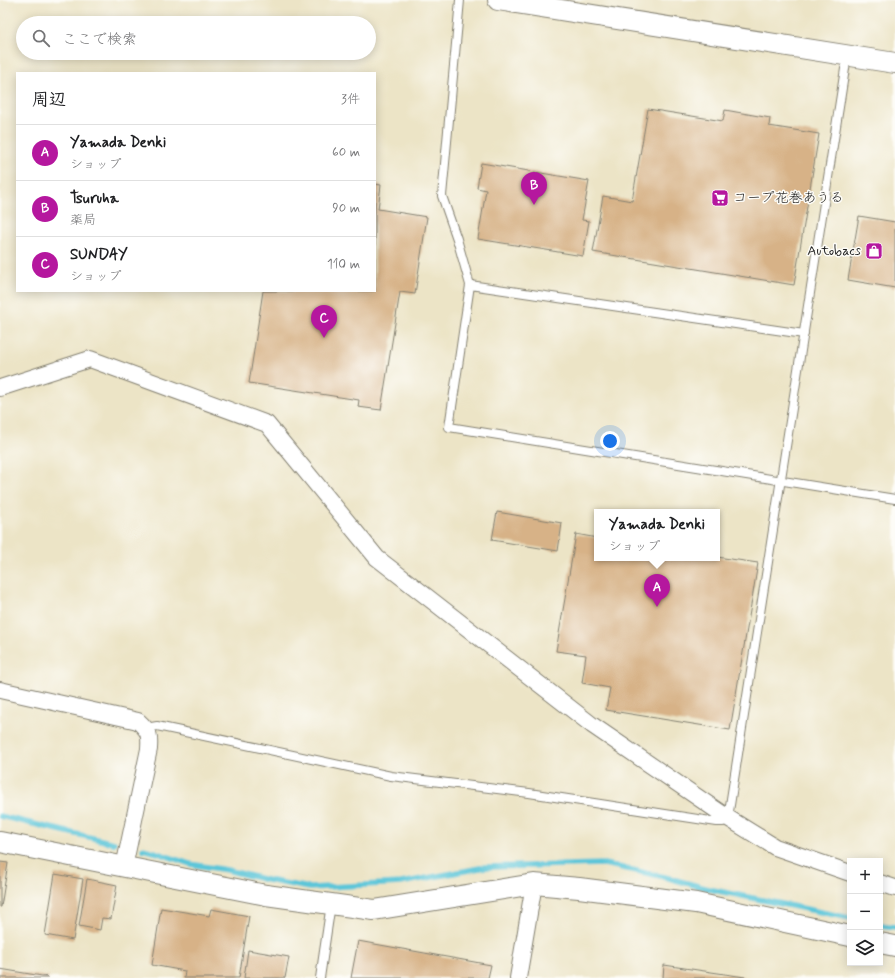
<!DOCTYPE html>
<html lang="ja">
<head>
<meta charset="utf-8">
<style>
	body { margin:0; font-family:Mynerve,"Klee One",sans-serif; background:#f2f2f2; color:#202124 }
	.controls { position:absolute; right:12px; bottom:12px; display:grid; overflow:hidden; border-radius:0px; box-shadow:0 2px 10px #0003 }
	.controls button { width:36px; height:36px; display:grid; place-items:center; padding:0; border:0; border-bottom:1px solid #e0e0e0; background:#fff; color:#202124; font:20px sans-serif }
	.you { position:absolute; left:610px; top:441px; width:14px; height:14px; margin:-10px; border:3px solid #fff; border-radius:50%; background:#1a73e8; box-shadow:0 0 0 6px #1a73e833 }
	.badge { display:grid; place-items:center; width:26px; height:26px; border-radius:50%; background:#b5179e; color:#fff; font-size:13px; font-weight:700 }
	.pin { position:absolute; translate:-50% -33px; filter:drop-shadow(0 1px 2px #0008) }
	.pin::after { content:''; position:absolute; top:21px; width:14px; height:12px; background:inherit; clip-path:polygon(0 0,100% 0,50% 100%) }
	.popup { position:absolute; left:594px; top:509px; width:126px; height:52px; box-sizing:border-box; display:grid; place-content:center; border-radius:0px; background:#fff; filter:drop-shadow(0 1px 3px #0005); font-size:13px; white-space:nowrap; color:#757577 }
	.popup b { font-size:15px; color:#202124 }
	.popup::after { content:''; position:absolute; left:50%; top:100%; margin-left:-8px; border:8px solid transparent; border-top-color:#fff }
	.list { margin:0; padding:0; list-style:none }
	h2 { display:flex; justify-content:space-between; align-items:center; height:52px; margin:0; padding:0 16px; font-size:17px }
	h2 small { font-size:13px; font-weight:400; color:#757577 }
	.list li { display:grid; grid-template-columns:26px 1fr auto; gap:12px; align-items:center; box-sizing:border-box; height:56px; padding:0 16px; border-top:1px solid #e0e0e0 }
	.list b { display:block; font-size:15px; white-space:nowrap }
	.list p { margin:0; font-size:13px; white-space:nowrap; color:#757577 }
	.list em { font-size:13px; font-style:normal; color:#757577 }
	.icon { flex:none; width:22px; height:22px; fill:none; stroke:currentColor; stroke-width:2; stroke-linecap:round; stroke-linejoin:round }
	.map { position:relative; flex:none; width:895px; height:978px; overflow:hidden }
	.search { position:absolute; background:#fff; box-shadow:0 2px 10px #0003; left:16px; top:16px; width:360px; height:44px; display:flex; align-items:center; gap:10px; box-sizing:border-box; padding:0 14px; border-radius:22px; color:#757577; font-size:15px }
	.panel { position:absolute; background:#fff; box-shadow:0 2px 10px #0003; left:16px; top:72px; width:360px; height:220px; border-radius:0px }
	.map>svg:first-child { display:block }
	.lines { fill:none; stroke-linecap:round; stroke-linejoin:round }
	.stream { stroke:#5dc6d9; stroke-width:5.5 }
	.building { fill:#d7b287 }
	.service-casing { stroke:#848071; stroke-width:10 }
	.minor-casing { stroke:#848071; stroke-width:18 }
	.tertiary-casing { stroke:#848071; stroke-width:22 }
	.service { stroke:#fff; stroke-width:8 }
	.minor { stroke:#fff; stroke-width:16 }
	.tertiary { stroke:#fff; stroke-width:20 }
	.labels { text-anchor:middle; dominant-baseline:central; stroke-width:3; stroke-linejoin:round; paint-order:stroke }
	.poi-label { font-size:14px; fill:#1c1c1c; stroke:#fdfcf7; text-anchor:start }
</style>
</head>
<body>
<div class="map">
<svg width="895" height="978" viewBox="0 0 895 978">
	<rect width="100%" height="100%" fill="#fdfcf7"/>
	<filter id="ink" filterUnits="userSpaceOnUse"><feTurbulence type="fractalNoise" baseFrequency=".025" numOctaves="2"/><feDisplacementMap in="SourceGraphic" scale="8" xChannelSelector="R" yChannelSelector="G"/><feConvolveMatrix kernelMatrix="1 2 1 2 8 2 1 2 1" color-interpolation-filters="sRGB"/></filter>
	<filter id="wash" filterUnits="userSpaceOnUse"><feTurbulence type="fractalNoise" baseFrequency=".012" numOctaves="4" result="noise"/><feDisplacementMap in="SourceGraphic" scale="16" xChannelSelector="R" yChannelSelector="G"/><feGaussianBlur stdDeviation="0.9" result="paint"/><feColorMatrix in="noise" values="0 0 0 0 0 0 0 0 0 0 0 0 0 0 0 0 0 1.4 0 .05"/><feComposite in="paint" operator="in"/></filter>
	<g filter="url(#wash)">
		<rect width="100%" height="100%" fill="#ece4c6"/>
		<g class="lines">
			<g class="stream">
				<path d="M0,816l114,27"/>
				<path d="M143,849l12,3 35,12 37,6 40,10 43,8 91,-5 84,-16 119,-3 61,13 44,12 141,29"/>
				<path d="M880,925l15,2"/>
			</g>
		</g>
		<g id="blocks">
			<g class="building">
				<path d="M648,109l75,12 2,-11 45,8 -1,8 50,8 -25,151 -201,-33 10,-56 29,5z"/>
				<path d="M481,163l108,18 -7,39 7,1 -6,35 -105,-17 8,-49 -9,-2z"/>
				<path d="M375,184l6,1 -3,24 49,8 -12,77 -15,-2 -19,118 -23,-3 1,-7 -110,-17 14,-92h112z"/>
				<path d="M859,216l36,6v66l-47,-8z"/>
				<path d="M497,512l65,11 -4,28 -66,-11z"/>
				<path d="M576,534l21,4v20h120v-1l41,6 -28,167 -124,-20 4,-22 -28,-5 4,-28 -30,-4z"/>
				<path d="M0,862l8,1 -7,44h-1z"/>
				<path d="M55,874l28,5 -10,61 -28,-5z"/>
				<path d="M87,879l30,6 -6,34 -9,-1 -2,12 -21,-4z"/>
				<path d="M161,908l48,8 2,-7 38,7 -10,62h-55l1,-7 -33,-6z"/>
				<path d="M358,941l133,24 -3,13h-137z"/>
				<path d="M248,950l41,7 -4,21h-41z"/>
				<path d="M664,965l81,12v1h-82z"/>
				<path d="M0,969l48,8v1h-48z"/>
			</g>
		</g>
	</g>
	<g filter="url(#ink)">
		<use href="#blocks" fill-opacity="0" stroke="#848071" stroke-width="1"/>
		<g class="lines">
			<g class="service-casing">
				<g id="service">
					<path d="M460,0l-18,196 15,43 13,46 334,49"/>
					<path d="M470,285l-21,142 446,72"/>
					<path d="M146,728l11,-2 234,50 138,17 188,29h6l5,-4 119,-762"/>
					<path d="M320,978l11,-74"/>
				</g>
			</g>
			<g class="minor-casing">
				<g id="minor">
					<path d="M0,388l90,-29 177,65 110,134 215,167 136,93 47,29 75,26"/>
					<path d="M0,690l138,31c11,10 12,13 11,28l-25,118"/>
					<path d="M880,883l15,5"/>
					<path d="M518,978l16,-94"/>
				</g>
			</g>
			<g class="tertiary-casing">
				<g id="tertiary">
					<path d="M498,0l397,63"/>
					<path d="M0,842l266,53 108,15 160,-26 45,4 117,15 154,33"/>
					<path d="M880,943l15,3"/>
				</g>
			</g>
			<use href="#service" class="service"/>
			<use href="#minor" class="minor"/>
			<use href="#tertiary" class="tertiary"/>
		</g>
	</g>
	<defs>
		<g id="supermarket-square" transform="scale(0.9)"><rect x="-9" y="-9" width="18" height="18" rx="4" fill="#b5179e" stroke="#fdfcf7"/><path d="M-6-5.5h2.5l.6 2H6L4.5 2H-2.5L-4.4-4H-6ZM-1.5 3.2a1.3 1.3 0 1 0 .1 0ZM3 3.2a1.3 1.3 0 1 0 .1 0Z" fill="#fff"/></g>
		<g id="shop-square" transform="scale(0.9)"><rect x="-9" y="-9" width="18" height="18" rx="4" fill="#b5179e" stroke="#fdfcf7"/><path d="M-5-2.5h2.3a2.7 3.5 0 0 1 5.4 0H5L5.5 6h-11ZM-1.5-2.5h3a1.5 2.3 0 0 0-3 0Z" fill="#fff"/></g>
	</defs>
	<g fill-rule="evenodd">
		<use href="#supermarket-square" x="720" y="198"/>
		<use href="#shop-square" x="874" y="251"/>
	</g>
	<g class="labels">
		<g class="poi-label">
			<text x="733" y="198">コープ花巻あうる</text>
			<text x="861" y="251" text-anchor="end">Autobacs</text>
		</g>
	</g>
</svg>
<div class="controls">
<button>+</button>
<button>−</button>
<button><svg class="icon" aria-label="layers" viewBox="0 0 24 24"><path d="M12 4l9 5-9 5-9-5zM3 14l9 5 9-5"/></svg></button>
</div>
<div class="you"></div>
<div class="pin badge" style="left:657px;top:607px">A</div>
<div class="popup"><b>Yamada Denki</b>ショップ</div>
<div class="pin badge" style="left:534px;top:205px">B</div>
<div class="pin badge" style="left:324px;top:338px">C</div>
<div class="search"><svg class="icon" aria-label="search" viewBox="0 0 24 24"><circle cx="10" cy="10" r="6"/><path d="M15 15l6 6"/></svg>ここで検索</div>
<section class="panel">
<h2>周辺<small>3件</small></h2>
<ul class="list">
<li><span class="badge">A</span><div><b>Yamada Denki</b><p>ショップ</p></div><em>60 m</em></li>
<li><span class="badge">B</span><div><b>Tsuruha</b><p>薬局</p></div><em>90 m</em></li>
<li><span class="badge">C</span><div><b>SUNDAY</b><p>ショップ</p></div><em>110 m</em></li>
</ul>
</section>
</div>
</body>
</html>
